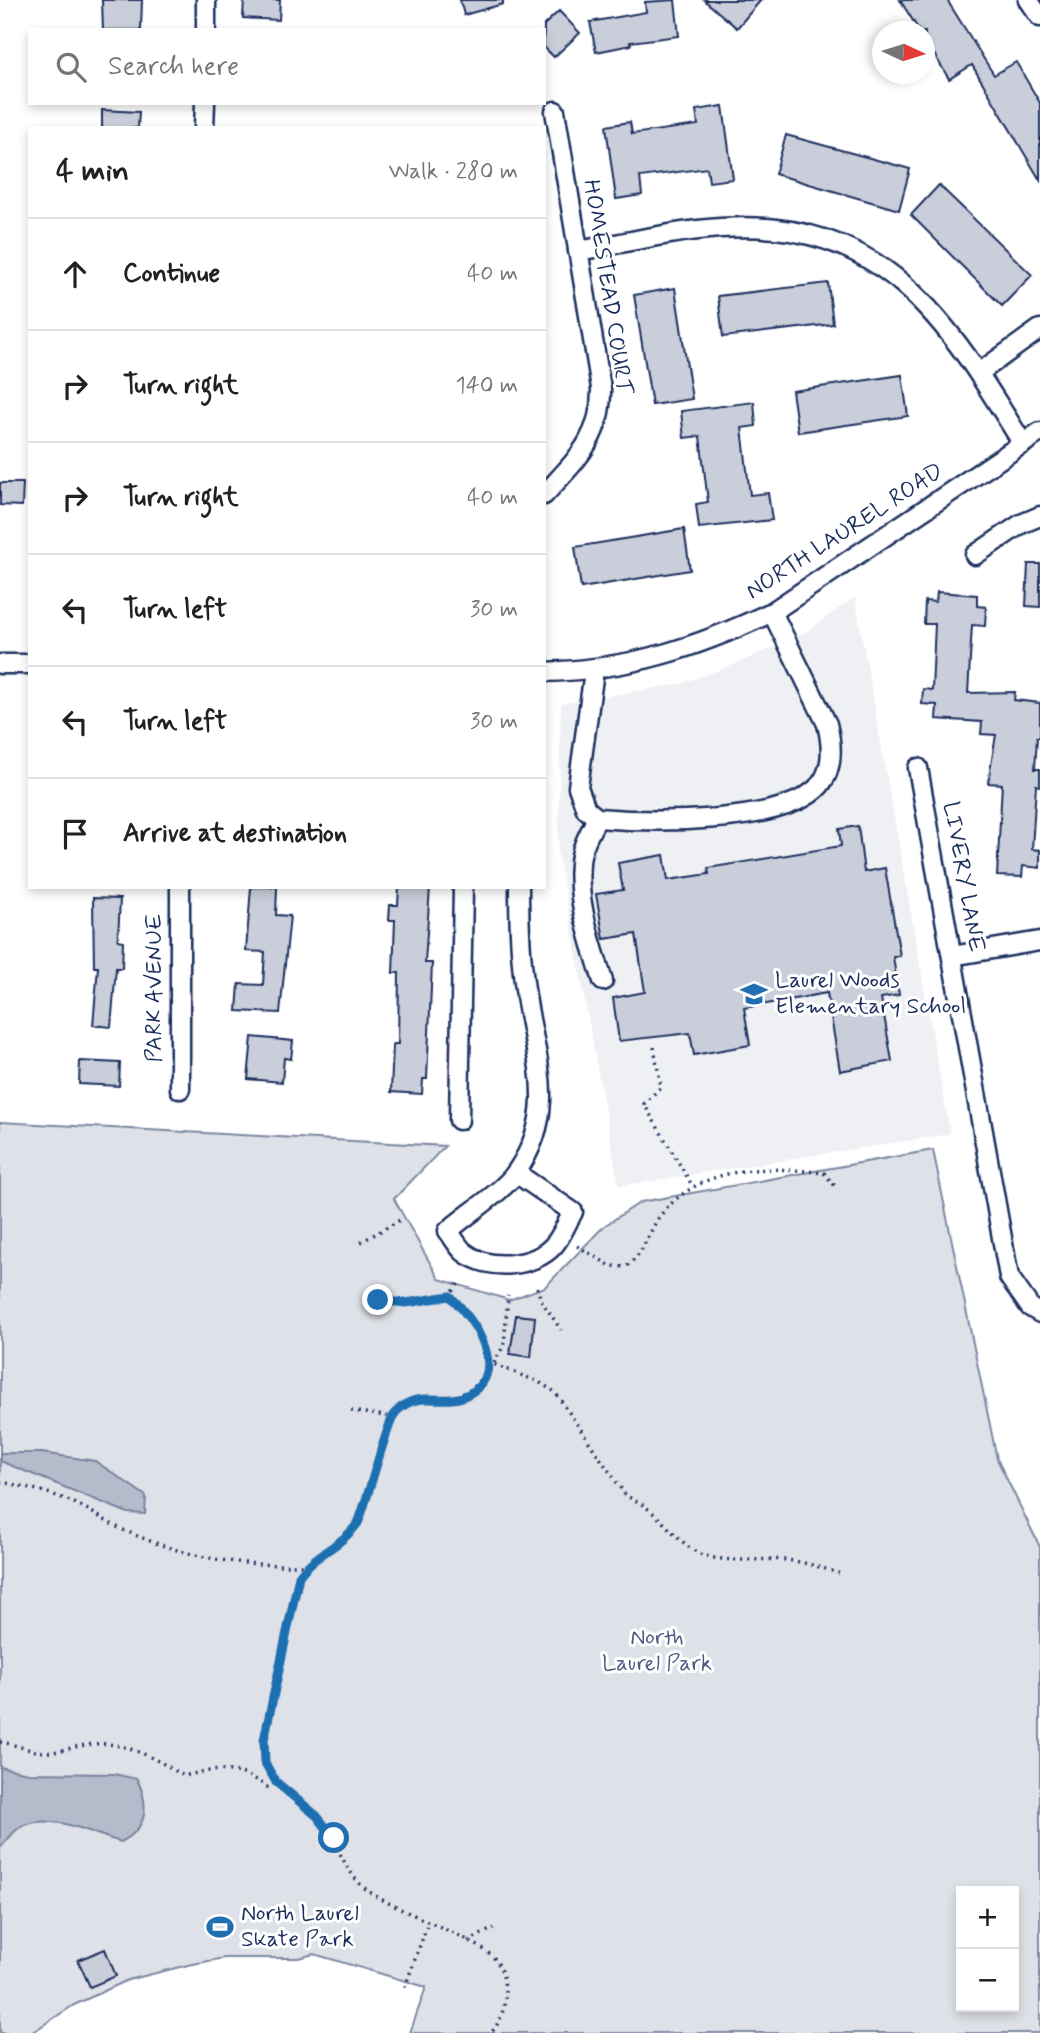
<!DOCTYPE html>
<html lang="en">
<head>
<meta charset="utf-8">
<style>
	body { margin:0; font-family:Mynerve,sans-serif; background:#f2f2f2; color:#202124 }
	.controls { position:absolute; right:21px; bottom:21px; display:grid; overflow:hidden; border-radius:0px; box-shadow:0 4px 10px #0003 }
	.controls button { width:63px; height:63px; display:grid; place-items:center; padding:0; border:0; border-bottom:2px solid #e0e0e0; background:#fff; color:#202124; font:35px sans-serif }
	.compass { position:absolute; left:872px; top:21px; width:63px; height:63px; border-radius:50%; background:#fff; box-shadow:0 4px 10px #0003; rotate:94deg }
	.stop { position:absolute; width:21px; height:21px; margin:-16px; border:5px solid #1f6fb2; border-radius:50%; background:#fff }
	.stop.end { background:#1f6fb2; border-color:#fff; box-shadow:0 2px 7px #0008 }
	.list { margin:0; padding:0; list-style:none }
	h2 { display:flex; justify-content:space-between; align-items:center; height:91px; margin:0; padding:0 28px; font-size:30px }
	h2 small { font-size:23px; font-weight:400; color:#757577 }
	.list li { display:grid; grid-template-columns:46px 1fr auto; gap:21px; align-items:center; box-sizing:border-box; height:112px; padding:0 28px; border-top:2px solid #e0e0e0 }
	.list b { display:block; font-size:26px; white-space:nowrap }
	.list em { font-size:23px; font-style:normal; color:#757577 }
	.icon { flex:none; width:38px; height:38px; fill:none; stroke:currentColor; stroke-width:2; stroke-linecap:round; stroke-linejoin:round }
	.map { position:relative; flex:none; width:1040px; height:2033px; overflow:hidden }
	.search { position:absolute; background:#fff; box-shadow:0 4px 10px #0003; left:28px; top:28px; width:518px; height:77px; display:flex; align-items:center; gap:18px; box-sizing:border-box; padding:0 24px; border-radius:0px; color:#757577; font-size:26px }
	.panel { position:absolute; background:#fff; box-shadow:0 4px 10px #0003; left:28px; top:126px; width:518px; height:763px; border-radius:0px }
	.map>svg:first-child { display:block }
	.built { fill:#eff0f4 }
	.green { fill:#dee1e7; stroke:#7c88a2; stroke-width:2; fill-rule:evenodd }
	.water { fill:#b5bbca; stroke:#77839f; stroke-width:2 }
	.building { fill:#caceda; stroke:#1b2f5e; stroke-width:2 }
	.lines { fill:none; stroke-linecap:round; stroke-linejoin:round }
	.minor-casing { stroke:#1b2f5e; stroke-width:23 }
	.path { stroke:#1b2f5e; stroke-width:3.5; stroke-dasharray:2 5; stroke-linecap:butt }
	.minor { stroke:#fff; stroke-width:18 }
	.route { stroke:#1f6fb2; stroke-width:9 }
	.labels { text-anchor:middle; dominant-baseline:central; stroke-width:6; stroke-linejoin:round; paint-order:stroke }
	.street-label { font-size:23px; fill:#1b2f5e; stroke:#fff }
	.poi-label { font-size:23px; fill:#1b2f5e; stroke:#fff; text-anchor:start }
	.park-label { font-size:23px; fill:#4c5c80; stroke:#fff }
</style>
</head>
<body>
<div class="map">
<svg width="1040" height="2033" viewBox="0 0 1040 2033">
	<rect width="100%" height="100%" fill="#fff"/>
	<filter id="ink" filterUnits="userSpaceOnUse"><feTurbulence type="fractalNoise" baseFrequency=".0143" numOctaves="2"/><feDisplacementMap in="SourceGraphic" scale="14" xChannelSelector="R" yChannelSelector="G"/><feConvolveMatrix kernelMatrix="1 2 1 2 8 2 1 2 1" color-interpolation-filters="sRGB"/></filter>
	<g filter="url(#ink)">
		<path class="built" d="M855,597l95,537 -331,52 -61,-332 3,-150 119,-20 56,-20 70,-32z"/>
		<path class="green" d="M0,1122l445,24 -51,53 45,80 70,21 36,-13 59,-61 37,-24 292,-52 64,309 43,88v486h-630l16,-46 -112,-33 -15,4h-75l-36,7 -60,15 -54,25 -43,28h-31zM961,1891h53v116h-53z"/>
		<g class="water">
			<path d="M0,1453h42l53,8 51,35 -1,18 -17,-1 -128,-52z"/>
			<path d="M0,1767l28,6 86,1 23,5c13,27 11,49 -16,63 -29,-8 -67,-29 -97,-17 -9,3 -17,16 -24,23z"/>
		</g>
		<g class="building">
			<path d="M102,0h40l-1,30h-38z"/>
			<path d="M244,0h36l-1,20 -36,-2z"/>
			<path d="M460,0h43v4l-39,11z"/>
			<path d="M675,0l4,36 -49,6 1,3 -35,7 -6,-30 56,-10 -1,-10z"/>
			<path d="M704,0h57l-24,28z"/>
			<path d="M900,0h47l47,75 22,-13 24,41v77l-68,-115 -23,14 -24,-40v-7h-5z"/>
			<path d="M559,11l21,22 -26,24 -10,-10v-22z"/>
			<path d="M723,106l10,73 -24,3 -2,-14 -67,9 2,18 -26,4 -10,-73 24,-4 2,12 66,-9 -2,-15z"/>
			<path d="M102,110l37,2 -1,16h-36z"/>
			<path d="M786,135l124,34 -11,41 -124,-36z"/>
			<path d="M939,185l93,90 -30,31 -91,-91z"/>
			<path d="M828,283l5,41 -110,13 -5,-41z"/>
			<path d="M675,288l17,111 -40,6 -18,-110z"/>
			<path d="M902,375l6,41 -110,16 -6,-41z"/>
			<path d="M754,402l2,24 -14,2 8,67 18,-2 4,27 -73,8 -3,-24 12,-2 -8,-66 -16,2 -3,-27z"/>
			<path d="M0,483h23l-1,23 -22,-1z"/>
			<path d="M684,529l6,41 -109,18 -6,-41z"/>
			<path d="M1028,564h12v43l-14,-1z"/>
			<path d="M937,592l40,3v11l9,1 -1,19 -13,-1 -4,68 47,-1 -1,8 26,3v34h-3l-2,32h5v17l-4,-1 -4,64 8,1v18l-17,-2 -1,11 -25,-1 5,-92 -14,-1 8,-48 -15,-1 1,-12 -46,-3 1,-14 -15,-1 1,-15 9,1 3,-66h-11l1,-23 11,1z"/>
			<path d="M858,826l6,46 21,-4 15,88 -7,1 6,38 -18,3 11,63 -52,10 -13,-78 -83,15 6,37 -56,10 -4,-22 -71,8 -6,-43 32,-6 -9,-58 -32,5 -8,-45 27,-4 -5,-27 46,-8 4,25 41,-6 -1,-6 133,-22 -2,-17z"/>
			<path d="M251,887h26l-1,28 14,1 -10,97 -43,-2 2,-27 24,1 2,-33 -19,-1z"/>
			<path d="M399,887h31l-5,76h7l-1,24 -4,92h-4l-1,15 -31,-2 2,-48h5l1,-71h-6l2,-53h-6l1,-15h8z"/>
			<path d="M93,898l27,1 -2,41 5,1 -1,27h-6l-5,59 -18,-2 5,-58h-4z"/>
			<path d="M252,1037l41,4 -2,18 -7,-1 -2,24 -34,-3z"/>
			<path d="M80,1061l40,2 -1,23 -40,-2z"/>
			<path d="M516,1315l19,2 -4,40 -21,-3z"/>
			<path d="M105,1949l11,27 -26,11 -12,-27z"/>
		</g>
		<g class="lines">
			<g class="minor-casing">
				<g id="minor">
					<path d="M1028,0l12,17"/>
					<path d="M206,30v-30"/>
					<path d="M204,128l1,-25"/>
					<path d="M578,251c46,-8 95,-20 142,-23 164,-11 227,92 303,216"/>
					<path d="M980,372l60,-43"/>
					<path d="M544,495c32,-35 58,-57 57,-107l-46,-277"/>
					<path d="M975,555l46,-31 19,-8"/>
					<path d="M0,664h30"/>
					<path d="M594,671l-16,116 8,22 11,9c50,4 188,8 223,-33 14,-17 12,-41 7,-61l-55,-112"/>
					<path d="M544,672c84,-2 152,-24 228,-60l268,-180"/>
					<path d="M918,768l91,509 21,30 10,6"/>
					<path d="M597,818c-7,14 -16,29 -17,45 -4,39 12,81 23,118"/>
					<path d="M952,956l88,-15"/>
					<path d="M180,1089v-202"/>
					<path d="M459,1120l4,-233"/>
					<path d="M516,1173l57,39c-6,10 -11,24 -19,33 -20,23 -66,26 -90,7 -6,-5 -11,-15 -16,-21 19,-17 56,-40 69,-60 43,-63 17,-114 8,-182 -5,-34 -6,-67 -6,-102"/>
				</g>
			</g>
			<g class="path">
				<path d="M654,1047l7,40 -17,17 49,83"/>
				<path d="M361,1242l39,-22"/>
				<path d="M577,1246l34,20 14,1c21,-14 23,-38 39,-56 42,-47 104,-45 160,-38l12,14"/>
				<path d="M537,1287l4,13 20,30"/>
				<path d="M450,1296c20,19 41,44 37,74 -27,49 -61,10 -91,42 -13,14 -25,86 -39,111 -13,25 -44,32 -59,53l-34,164c1,16 2,27 11,41 12,16 32,23 45,38 18,23 23,52 47,71 31,24 114,47 130,72 6,9 8,21 8,31 0,15 -4,28 -14,40"/>
				<path d="M365,1298c30,5 56,4 85,-2l9,-13"/>
				<path d="M488,1362l51,20 16,10 71,104c36,14 52,52 80,60 22,7 57,2 81,4 18,2 35,8 52,13"/>
				<path d="M494,1363l10,-18 4,-50"/>
				<path d="M351,1411l41,6"/>
				<path d="M0,1482c24,4 49,10 72,20 17,7 31,18 47,26 66,30 116,38 188,37"/>
				<path d="M0,1742c15,2 29,9 43,10 16,1 28,-5 43,-7 35,-7 70,14 98,31 32,-8 56,-10 83,11l9,-5"/>
				<path d="M468,1941l26,-13"/>
				<path d="M405,1987l23,-64"/>
			</g>
			<use href="#minor" class="minor"/>
		</g>
	</g>
	<g class="lines" filter="url(#ink)">
		<path class="route" d="M334,1838l-17,-22 -41,-34 -11,-19 -1,-23 35,-164c14,-21 43,-30 59,-53 9,-20 29,-102 38,-111 22,-23 43,-7 66,-15 53,-20 12,-78 -12,-101l-44,7 -28,-3"/>
	</g>
	<defs>
		<g id="school-bare" transform="scale(2.1)"><path d="M0-5L7-2L0 1L-7-2ZM-4 1L0 2.5L4 1V4Q0 6-4 4Z" fill="#1f6fb2" stroke="#fff" stroke-width="2.5" paint-order="stroke"/></g>
		<g id="stadium-bare" transform="scale(2.1)"><path d="M0-5a6.5 5 0 1 0 0 10a6.5 5 0 1 0 0-10ZM-3.5-1.8h7v3.6h-7Z" fill="#1f6fb2" stroke="#fff" stroke-width="2.5" paint-order="stroke"/></g>
	</defs>
	<g fill-rule="evenodd">
		<use href="#school-bare" x="754" y="994"/>
		<use href="#stadium-bare" x="220" y="1927"/>
	</g>
	<g class="labels">
		<g class="street-label">
			<text transform="translate(607 287) rotate(81)">HOMESTEAD COURT</text>
			<text transform="translate(845 532) rotate(-33)">NORTH LAUREL ROAD</text>
			<text transform="translate(963 877) rotate(80)">LIVERY LANE</text>
			<text transform="translate(155 988) rotate(-90)">PARK AVENUE</text>
		</g>
		<g class="poi-label">
			<text x="775" y="981">Laurel Woods<tspan x="775" dy="26">Elementary School</tspan></text>
			<text x="241" y="1914">North Laurel<tspan x="241" dy="26">Skate Park</tspan></text>
		</g>
		<g class="park-label">
			<text x="657" y="1638">North<tspan x="657" dy="26">Laurel Park</tspan></text>
		</g>
	</g>
</svg>
<div class="controls">
<button>+</button>
<button>−</button>
</div>
<svg class="compass" viewBox="-18 -18 36 36"><path d="M0-13l5 13h-10z" fill="#e53935"/><path d="M0 13l5-13h-10z" fill="#757577"/></svg>
<div class="stop" style="left:334px;top:1838px"></div>
<div class="stop end" style="left:378px;top:1300px"></div>
<div class="search"><svg class="icon" aria-label="search" viewBox="0 0 24 24"><circle cx="10" cy="10" r="6"/><path d="M15 15l6 6"/></svg>Search here</div>
<section class="panel">
<h2>4 min<small>Walk · 280 m</small></h2>
<ul class="list">
<li><svg class="icon" aria-label="ahead" viewBox="0 0 24 24"><path d="M12 20V5M6 11l6-6 6 6"/></svg><div><b>Continue</b></div><em>40 m</em></li>
<li><svg class="icon" aria-label="right" viewBox="0 0 24 24"><path d="M7 20v-9h11M14 6l5 5-5 5"/></svg><div><b>Turn right</b></div><em>140 m</em></li>
<li><svg class="icon" aria-label="right" viewBox="0 0 24 24"><path d="M7 20v-9h11M14 6l5 5-5 5"/></svg><div><b>Turn right</b></div><em>40 m</em></li>
<li><svg class="icon" aria-label="left" viewBox="0 0 24 24"><path d="M17 20v-9H6M10 6l-5 5 5 5"/></svg><div><b>Turn left</b></div><em>30 m</em></li>
<li><svg class="icon" aria-label="left" viewBox="0 0 24 24"><path d="M17 20v-9H6M10 6l-5 5 5 5"/></svg><div><b>Turn left</b></div><em>30 m</em></li>
<li><svg class="icon" aria-label="arrive" viewBox="0 0 24 24"><path d="M6 21V4h12l-3 4 3 4H6"/></svg><div><b>Arrive at destination</b></div></li>
</ul>
</section>
</div>
</body>
</html>
